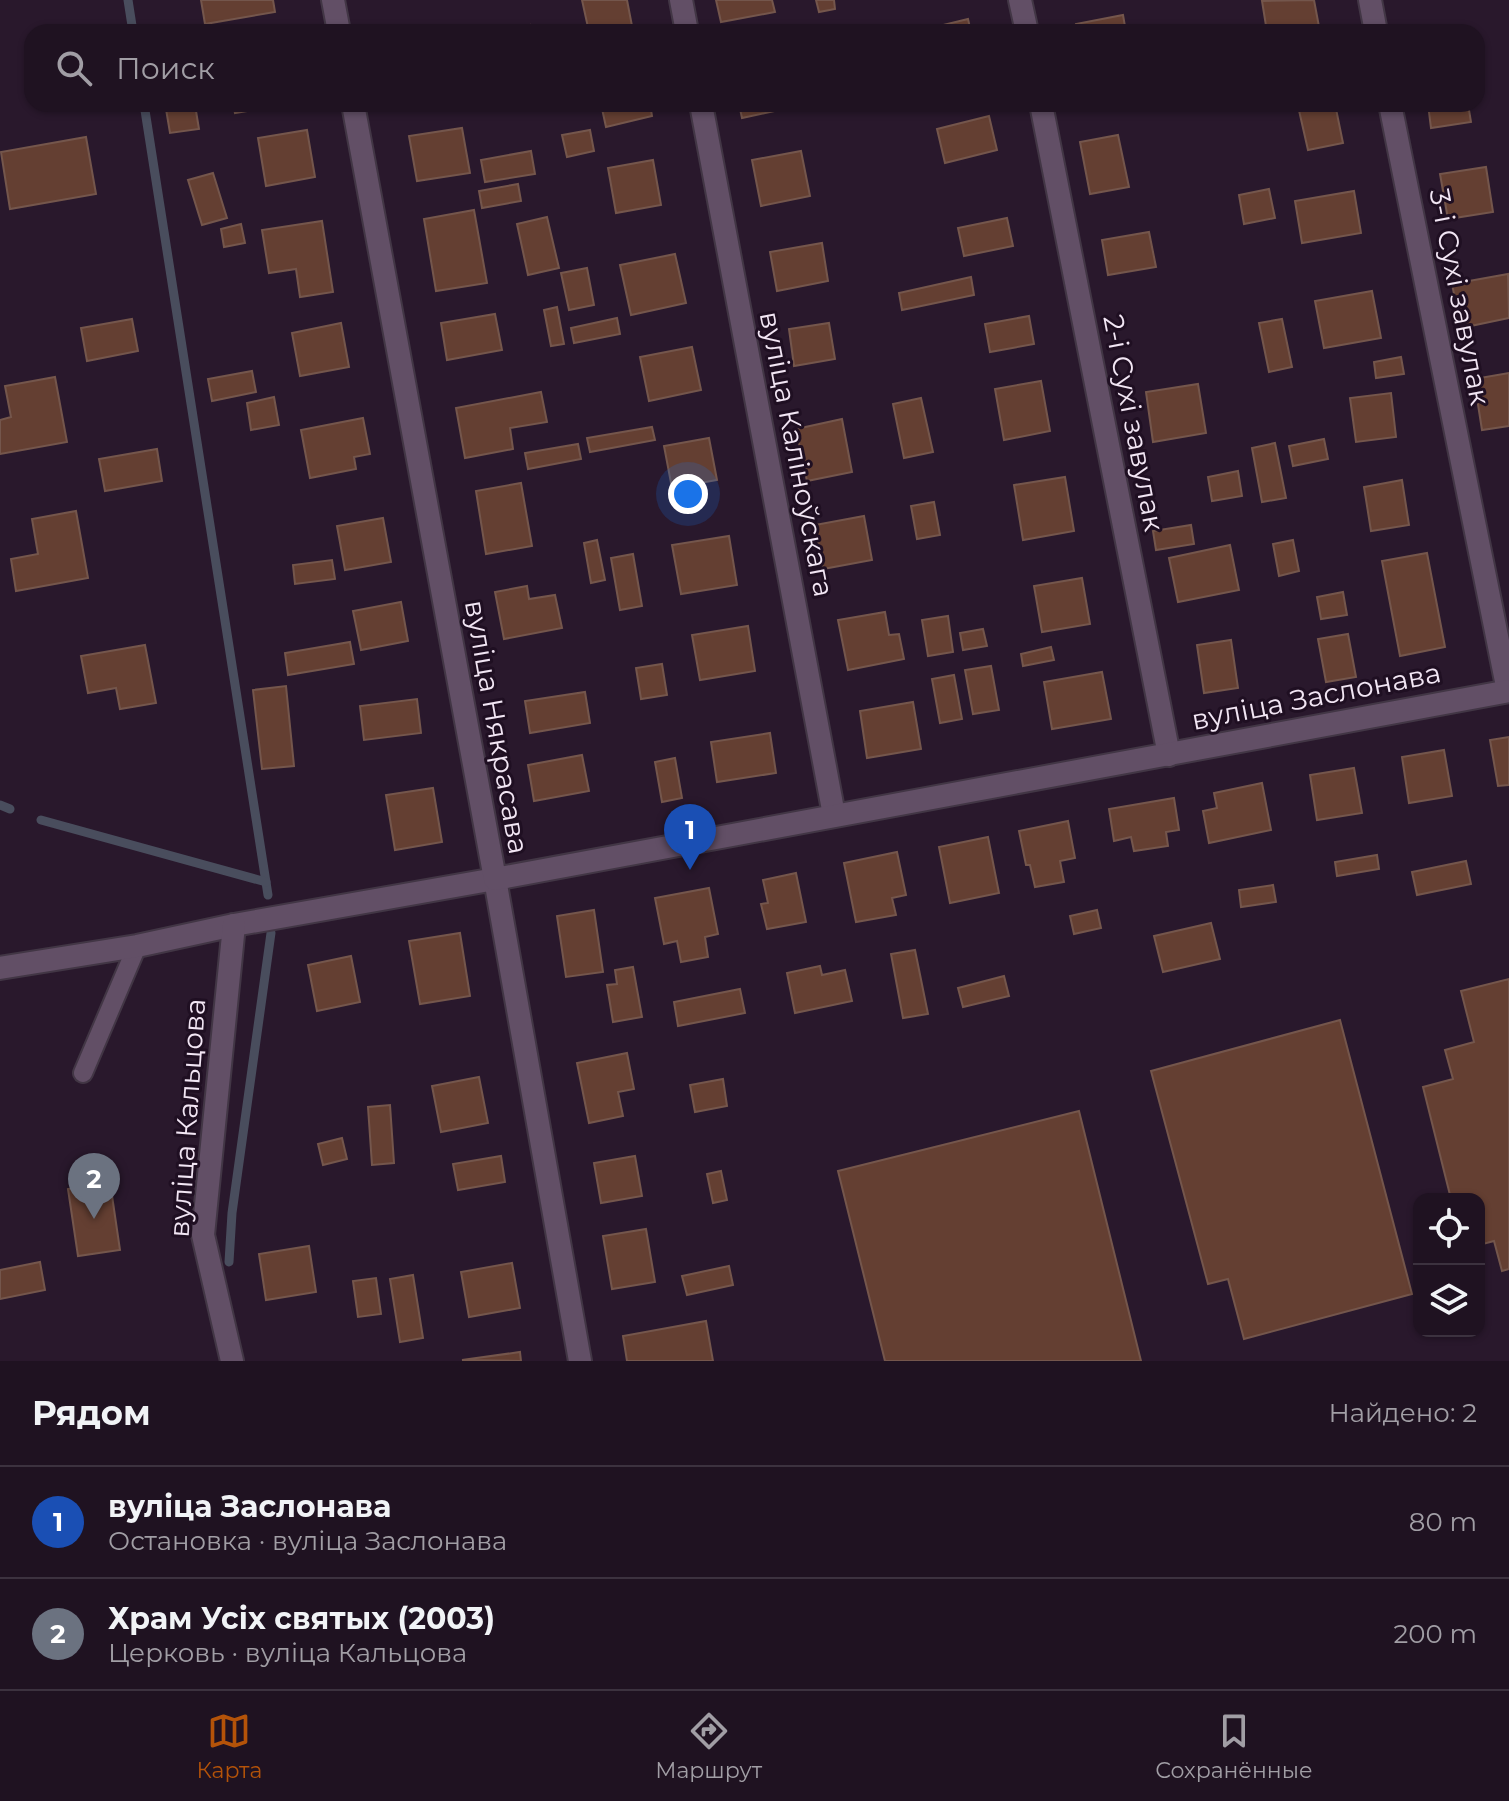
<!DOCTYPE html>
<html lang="ru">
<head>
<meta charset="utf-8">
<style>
	body { margin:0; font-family:Montserrat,sans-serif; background:#271b2a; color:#f1f3f6 }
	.controls { position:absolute; right:24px; bottom:24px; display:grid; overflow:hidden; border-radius:16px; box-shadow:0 2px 6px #0004 }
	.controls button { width:72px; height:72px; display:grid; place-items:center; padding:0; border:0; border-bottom:2px solid #3c323f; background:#1f1221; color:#f1f3f6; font:40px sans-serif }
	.you { position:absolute; left:688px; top:494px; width:28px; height:28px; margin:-20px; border:6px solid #fff; border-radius:50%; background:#1a73e8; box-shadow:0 0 0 12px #1a73e833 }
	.badge { display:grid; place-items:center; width:52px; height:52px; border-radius:50%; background:#b45309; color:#fff; font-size:26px; font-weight:700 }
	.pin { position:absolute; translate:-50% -66px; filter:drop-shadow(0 2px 4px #0008) }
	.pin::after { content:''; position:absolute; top:42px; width:28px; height:24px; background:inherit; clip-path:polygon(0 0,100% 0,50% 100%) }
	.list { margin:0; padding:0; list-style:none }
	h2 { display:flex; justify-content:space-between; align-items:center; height:104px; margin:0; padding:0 32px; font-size:34px }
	h2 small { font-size:26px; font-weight:400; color:#a19ea5 }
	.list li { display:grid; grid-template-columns:52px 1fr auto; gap:24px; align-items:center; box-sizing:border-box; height:112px; padding:0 32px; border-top:2px solid #3c323f }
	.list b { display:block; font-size:30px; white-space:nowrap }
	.list p { margin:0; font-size:26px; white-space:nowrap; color:#a19ea5 }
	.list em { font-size:26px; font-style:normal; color:#a19ea5 }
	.icon { flex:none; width:44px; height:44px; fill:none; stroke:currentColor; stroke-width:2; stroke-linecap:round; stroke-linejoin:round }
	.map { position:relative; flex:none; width:1509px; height:1361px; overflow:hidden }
	.search { position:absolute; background:#1f1221; box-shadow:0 2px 6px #0004; left:24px; right:24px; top:24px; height:88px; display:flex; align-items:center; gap:20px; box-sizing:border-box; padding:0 28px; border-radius:24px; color:#a19ea5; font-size:30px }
	.sheet { height:328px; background:#1f1221 }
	nav { display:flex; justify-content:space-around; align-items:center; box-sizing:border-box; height:112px; border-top:2px solid #3c323f; background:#1f1221; font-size:22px; color:#a19ea5 }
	nav a { display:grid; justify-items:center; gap:4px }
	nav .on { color:#b45309 }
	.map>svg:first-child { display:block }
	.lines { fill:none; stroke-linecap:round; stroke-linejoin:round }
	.stream { stroke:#494d5d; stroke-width:9 }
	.building { fill:#643f32; stroke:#74564c; stroke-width:2 }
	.service-casing { stroke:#423645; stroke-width:22 }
	.minor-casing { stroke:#423645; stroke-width:26 }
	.tertiary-casing { stroke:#423645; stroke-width:26 }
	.service { stroke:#624f66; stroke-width:18 }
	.minor { stroke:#624f66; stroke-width:22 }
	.tertiary { stroke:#624f66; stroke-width:22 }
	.labels { text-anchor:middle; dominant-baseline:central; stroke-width:6; stroke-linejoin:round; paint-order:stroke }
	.street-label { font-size:28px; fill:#f2e6f4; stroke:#1f0f22 }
</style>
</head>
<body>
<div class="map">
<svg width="1509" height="1361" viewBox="0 0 1509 1361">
	<rect width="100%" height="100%" fill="#29182c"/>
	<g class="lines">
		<g class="stream">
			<path d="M128,0l5,32"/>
			<path d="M144,104l124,791"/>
			<path d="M0,805l10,4"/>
			<path d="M41,820l225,62"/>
			<path d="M229,1262l3,-49 39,-280"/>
		</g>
	</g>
	<g class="building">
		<path d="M201,0h72l2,12 -70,12z"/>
		<path d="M582,0h45l5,26 -43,6z"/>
		<path d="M716,0h56l3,12 -54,10z"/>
		<path d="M816,0h18l1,9 -16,3z"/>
		<path d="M1314,0l6,32h-53l-5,-31z"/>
		<path d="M1123,15l3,17h-49l-1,-8z"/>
		<path d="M968,19l3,13h-35l-1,-5z"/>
		<path d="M530,25l1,7h-22v-2z"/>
		<path d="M233,104h56l-54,9z"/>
		<path d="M601,104h49l2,12 -46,11z"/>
		<path d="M739,104h59v2l-56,12z"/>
		<path d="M1306,104h29l8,39 -35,7 -10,-44z"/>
		<path d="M1428,104h40l3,18 -40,6z"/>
		<path d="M195,105l4,24 -29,4 -4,-24z"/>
		<path d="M989,116l8,34 -52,13 -8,-34z"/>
		<path d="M462,128l8,45 -53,8 -8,-45z"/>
		<path d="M307,130l8,47 -49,9 -8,-48z"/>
		<path d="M590,130l4,21 -27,6 -5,-22z"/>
		<path d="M1118,135l11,52 -39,7 -10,-52z"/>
		<path d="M86,137l10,57 -86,15 -9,-57z"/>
		<path d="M531,151l4,23 -50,8 -4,-22z"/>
		<path d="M801,151l9,45 -49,10 -9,-46z"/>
		<path d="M653,160l8,45 -45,8 -8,-45z"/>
		<path d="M1486,167l7,45 -45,7 -8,-45z"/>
		<path d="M213,173l14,45 -25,7 -14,-45z"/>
		<path d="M518,184l3,17 -39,7 -3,-17z"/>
		<path d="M1269,189l6,29 -31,6 -5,-29z"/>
		<path d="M1354,191l7,42 -59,10 -7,-42z"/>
		<path d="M474,210l13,73 -51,8 -12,-72z"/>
		<path d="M547,217l12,51 -31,7 -11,-51z"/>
		<path d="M1007,218l6,28 -49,10 -6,-28z"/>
		<path d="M322,221l11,71 -33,5 -4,-28 -27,4 -7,-43z"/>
		<path d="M241,224l4,19 -21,4 -3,-18z"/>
		<path d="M1149,232l7,35 -48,8 -6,-35z"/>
		<path d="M822,243l6,38 -51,10 -7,-39z"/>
		<path d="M675,254l11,49 -55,12 -11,-50z"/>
		<path d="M587,268l7,37 -25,5 -8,-37z"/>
		<path d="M1508,274l1,44 -48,10 -9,-44z"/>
		<path d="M971,277l3,18 -72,15 -3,-17z"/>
		<path d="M1372,291l9,47 -57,10 -9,-47z"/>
		<path d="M557,307l7,37 -13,2 -7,-36z"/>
		<path d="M495,314l7,36 -55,10 -6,-37z"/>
		<path d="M1029,316l5,28 -44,8 -5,-28z"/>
		<path d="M617,318l3,16 -46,9 -3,-15z"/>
		<path d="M132,319l6,32 -51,10 -6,-33z"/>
		<path d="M1282,319l10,48 -23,5 -10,-49z"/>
		<path d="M341,323l8,44 -49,9 -8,-43z"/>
		<path d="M829,323l6,36 -41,7 -5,-37z"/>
		<path d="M692,347l9,43 -52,11 -9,-44z"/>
		<path d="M1401,357l3,17 -28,4 -2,-16z"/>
		<path d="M252,371l4,21 -44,9 -4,-22z"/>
		<path d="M1509,373v53l-27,4 -8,-51z"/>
		<path d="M55,377l12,65 -67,12v-34l11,-3 -6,-31z"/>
		<path d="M1041,381l9,50 -46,9 -9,-51z"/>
		<path d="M1198,384l8,49 -53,9 -7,-50z"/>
		<path d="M541,392l6,30 -37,6 3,21 -48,9 -9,-50z"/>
		<path d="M1391,393l5,44 -40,5 -6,-44z"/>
		<path d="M274,397l5,28 -28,5 -4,-27z"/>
		<path d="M921,398l12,54 -29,6 -11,-54z"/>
		<path d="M363,418l7,36 -16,3 2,12 -46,9 -9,-48z"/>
		<path d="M842,419l10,53 -45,9 -11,-52z"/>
		<path d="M652,427l3,13 -65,12 -3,-14z"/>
		<path d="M709,438l8,42 -45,8 -8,-42z"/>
		<path d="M1324,439l4,20 -35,7 -4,-20z"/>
		<path d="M1275,443l11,55 -24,4 -10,-54z"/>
		<path d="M578,444l3,15 -53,10 -3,-16z"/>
		<path d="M157,449l5,32 -57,10 -6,-32z"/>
		<path d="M1238,471l4,25 -30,5 -4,-24z"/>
		<path d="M1065,477l9,54 -51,9 -9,-55z"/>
		<path d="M1402,480l7,45 -38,6 -7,-44z"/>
		<path d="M521,483l11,63 -46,8 -10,-63z"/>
		<path d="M934,502l6,33 -23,4 -6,-33z"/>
		<path d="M76,511l12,67 -72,13 -5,-32 27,-5 -6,-35z"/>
		<path d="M864,516l8,44 -49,9 -8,-44z"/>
		<path d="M383,518l8,44 -46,8 -8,-44z"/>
		<path d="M1191,525l3,19 -38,6 -3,-19z"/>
		<path d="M729,536l8,49 -56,9 -9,-49z"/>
		<path d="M597,540l8,40 -14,3 -7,-40z"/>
		<path d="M1293,540l6,31 -20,5 -6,-32z"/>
		<path d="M1230,545l9,45 -61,12 -9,-44z"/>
		<path d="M1427,553l18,94 -45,9 -18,-95z"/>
		<path d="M633,554l9,52 -22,4 -9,-52z"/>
		<path d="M332,560l3,19 -40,5 -2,-19z"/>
		<path d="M1082,578l8,46 -48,8 -8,-46z"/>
		<path d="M527,586l2,13 26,-4 7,33 -58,11 -9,-47z"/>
		<path d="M1343,592l4,23 -26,4 -4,-22z"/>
		<path d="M401,602l7,39 -47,9 -8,-39z"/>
		<path d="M885,612l4,23 10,-1 5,25 -56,11 -10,-50z"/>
		<path d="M948,616l5,36 -25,4 -6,-36z"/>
		<path d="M748,626l7,45 -55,9 -8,-45z"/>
		<path d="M983,629l4,17 -24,4 -3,-17z"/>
		<path d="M1348,634l8,43 -30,5 -8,-43z"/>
		<path d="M1231,640l7,48 -34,5 -7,-48z"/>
		<path d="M350,642l4,22 -66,11 -3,-22z"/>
		<path d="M145,645l11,58 -36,6 -4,-21 -28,5 -7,-37z"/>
		<path d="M1051,647l3,13 -31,6 -2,-12z"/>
		<path d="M662,664l5,31 -26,4 -5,-31z"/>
		<path d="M991,666l8,44 -26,4 -8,-44z"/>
		<path d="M1102,672l9,47 -59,10 -8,-47z"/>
		<path d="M954,675l8,44 -22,4 -8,-44z"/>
		<path d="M286,686l8,80 -32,3 -9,-79z"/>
		<path d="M585,692l5,31 -60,10 -5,-32z"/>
		<path d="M417,699l4,34 -57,7 -4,-34z"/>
		<path d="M913,702l8,47 -54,9 -7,-47z"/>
		<path d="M770,733l6,40 -59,9 -6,-40z"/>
		<path d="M1509,737v48l-11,1 -8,-46z"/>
		<path d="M1444,750l8,46 -43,7 -7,-46z"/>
		<path d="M582,755l7,36 -55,10 -6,-36z"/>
		<path d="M675,758l7,40 -20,4 -7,-40z"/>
		<path d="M1354,768l8,45 -45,7 -7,-45z"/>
		<path d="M1262,783l9,47 -62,13 -6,-32 14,-3 -3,-15z"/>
		<path d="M433,788l9,54 -47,8 -9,-55z"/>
		<path d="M1174,798l5,32 -13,2 2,14 -34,5 -3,-14 -17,4 -5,-32z"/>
		<path d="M1068,821l7,37 -15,3 4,21 -29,5 -5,-22h-4l-7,-34z"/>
		<path d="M988,837l11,56 -49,10 -11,-56z"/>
		<path d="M897,852l9,43 -14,3 4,17 -40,7 -12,-59z"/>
		<path d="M1377,855l2,14 -42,7 -2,-14z"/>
		<path d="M1466,861l5,23 -54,11 -5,-23z"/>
		<path d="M796,873l10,49 -39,7 -6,-25 7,-1 -5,-23z"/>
		<path d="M1273,885l3,17 -35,5 -2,-17z"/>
		<path d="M709,888l9,46 -13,3 3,20 -27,5 -4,-21 -13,3 -9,-46z"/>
		<path d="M594,910l9,62 -37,5 -9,-61z"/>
		<path d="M1097,910l4,18 -27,6 -4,-18z"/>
		<path d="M1211,923l9,36 -57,13 -9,-36z"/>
		<path d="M460,933l10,63 -50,8 -11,-63z"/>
		<path d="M915,950l13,64 -25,4 -12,-64z"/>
		<path d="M351,956l9,46 -43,9 -9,-46z"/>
		<path d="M820,966l2,9 23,-5 7,31 -57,12 -8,-40z"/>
		<path d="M633,967l9,50 -29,5 -6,-37 10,-1 -2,-14z"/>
		<path d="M1004,976l5,20 -46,11 -5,-19z"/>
		<path d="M1509,979v290l-7,2 -8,-30 -15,4v-46h-28l-28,-112 30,-8 -8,-29 29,-8 -13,-51z"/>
		<path d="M740,989l5,24 -67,13 -4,-24z"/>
		<path d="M1340,1020l72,274 -168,45 -16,-60 -20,5 -57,-213z"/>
		<path d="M627,1053l7,36 -16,3 5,24 -34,7 -12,-60z"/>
		<path d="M479,1077l9,46 -47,9 -9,-46z"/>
		<path d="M723,1079l4,27 -32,6 -5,-27z"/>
		<path d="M390,1105l4,58 -22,2 -4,-58z"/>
		<path d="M1079,1111l62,250h-256l-47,-190z"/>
		<path d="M342,1138l5,21 -24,6 -5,-21z"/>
		<path d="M501,1156l4,26 -47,8 -5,-26z"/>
		<path d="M635,1156l7,40 -41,7 -7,-40z"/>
		<path d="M721,1171l6,29 -14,3 -6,-29z"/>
		<path d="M110,1182l10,68 -42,6 -10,-67z"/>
		<path d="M646,1229l9,53 -43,7 -9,-53z"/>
		<path d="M309,1246l7,46 -50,8 -7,-46z"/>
		<path d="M40,1262l5,28 -45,9v-29z"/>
		<path d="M512,1263l8,45 -51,9 -8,-45z"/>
		<path d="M729,1266l4,19 -46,10 -5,-19z"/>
		<path d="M413,1275l10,63 -23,4 -10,-63z"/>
		<path d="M376,1278l5,36 -23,3 -5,-36z"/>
		<path d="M706,1321l7,40h-86l-4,-25z"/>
		<path d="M520,1352l1,9 -59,-1z"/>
	</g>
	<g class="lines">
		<g class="service-casing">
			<path id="service" d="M83,1073l54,-127"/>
		</g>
		<g class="minor-casing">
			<g id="minor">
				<path d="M681,0l6,32"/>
				<path d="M1020,0l7,32"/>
				<path d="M1370,0l6,32"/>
				<path d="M701,104l133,711"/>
				<path d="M1041,104l128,651"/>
				<path d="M1390,104l118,587"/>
				<path d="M0,968l137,-22 97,-21 261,-46 85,482"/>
				<path d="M232,1361l-29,-126 31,-310"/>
			</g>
		</g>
		<g class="tertiary-casing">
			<g id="tertiary">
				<path d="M333,0l6,32"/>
				<path d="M353,104l142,775 1014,-188"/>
			</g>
		</g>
		<use href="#service" class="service"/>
		<use href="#minor" class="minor"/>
		<use href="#tertiary" class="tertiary"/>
	</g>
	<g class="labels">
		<g class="street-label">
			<text transform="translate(1460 297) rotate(79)">3-і Сухі завулак</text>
			<text transform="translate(1134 423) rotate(79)">2-і Сухі завулак</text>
			<text transform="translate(797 454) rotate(79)">вуліца Каліноўскага</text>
			<text transform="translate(1316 696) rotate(-11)">вуліца Заслонава</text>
			<text transform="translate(497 727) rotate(80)">вуліца Някрасава</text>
			<text transform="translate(187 1118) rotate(-86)">вуліца Кальцова</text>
		</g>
	</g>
</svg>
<div class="controls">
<button><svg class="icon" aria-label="locate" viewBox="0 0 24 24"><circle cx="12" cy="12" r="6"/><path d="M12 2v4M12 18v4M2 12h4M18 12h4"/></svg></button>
<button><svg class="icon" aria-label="layers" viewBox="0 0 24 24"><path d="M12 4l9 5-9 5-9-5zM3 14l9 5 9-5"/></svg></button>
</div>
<div class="you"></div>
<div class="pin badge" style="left:690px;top:870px;background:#1a4fb4">1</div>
<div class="pin badge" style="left:94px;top:1219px;background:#6b7280">2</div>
<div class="search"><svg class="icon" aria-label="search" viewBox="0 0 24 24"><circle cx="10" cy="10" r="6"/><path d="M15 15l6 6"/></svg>Поиск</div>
</div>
<section class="sheet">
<h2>Рядом<small>Найдено: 2</small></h2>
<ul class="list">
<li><span class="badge" style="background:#1a4fb4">1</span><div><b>вуліца Заслонава</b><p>Остановка · вуліца Заслонава</p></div><em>80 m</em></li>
<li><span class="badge" style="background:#6b7280">2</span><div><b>Храм Усіх святых (2003)</b><p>Церковь · вуліца Кальцова</p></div><em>200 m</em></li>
</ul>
</section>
<nav>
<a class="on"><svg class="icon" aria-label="map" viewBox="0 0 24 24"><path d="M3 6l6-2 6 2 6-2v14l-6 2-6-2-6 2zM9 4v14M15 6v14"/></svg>Карта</a>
<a><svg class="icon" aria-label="directions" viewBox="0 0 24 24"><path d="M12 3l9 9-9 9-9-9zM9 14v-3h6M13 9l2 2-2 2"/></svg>Маршрут</a>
<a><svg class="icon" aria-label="saved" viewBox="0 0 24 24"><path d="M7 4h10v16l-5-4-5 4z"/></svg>Сохранённые</a>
</nav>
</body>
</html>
